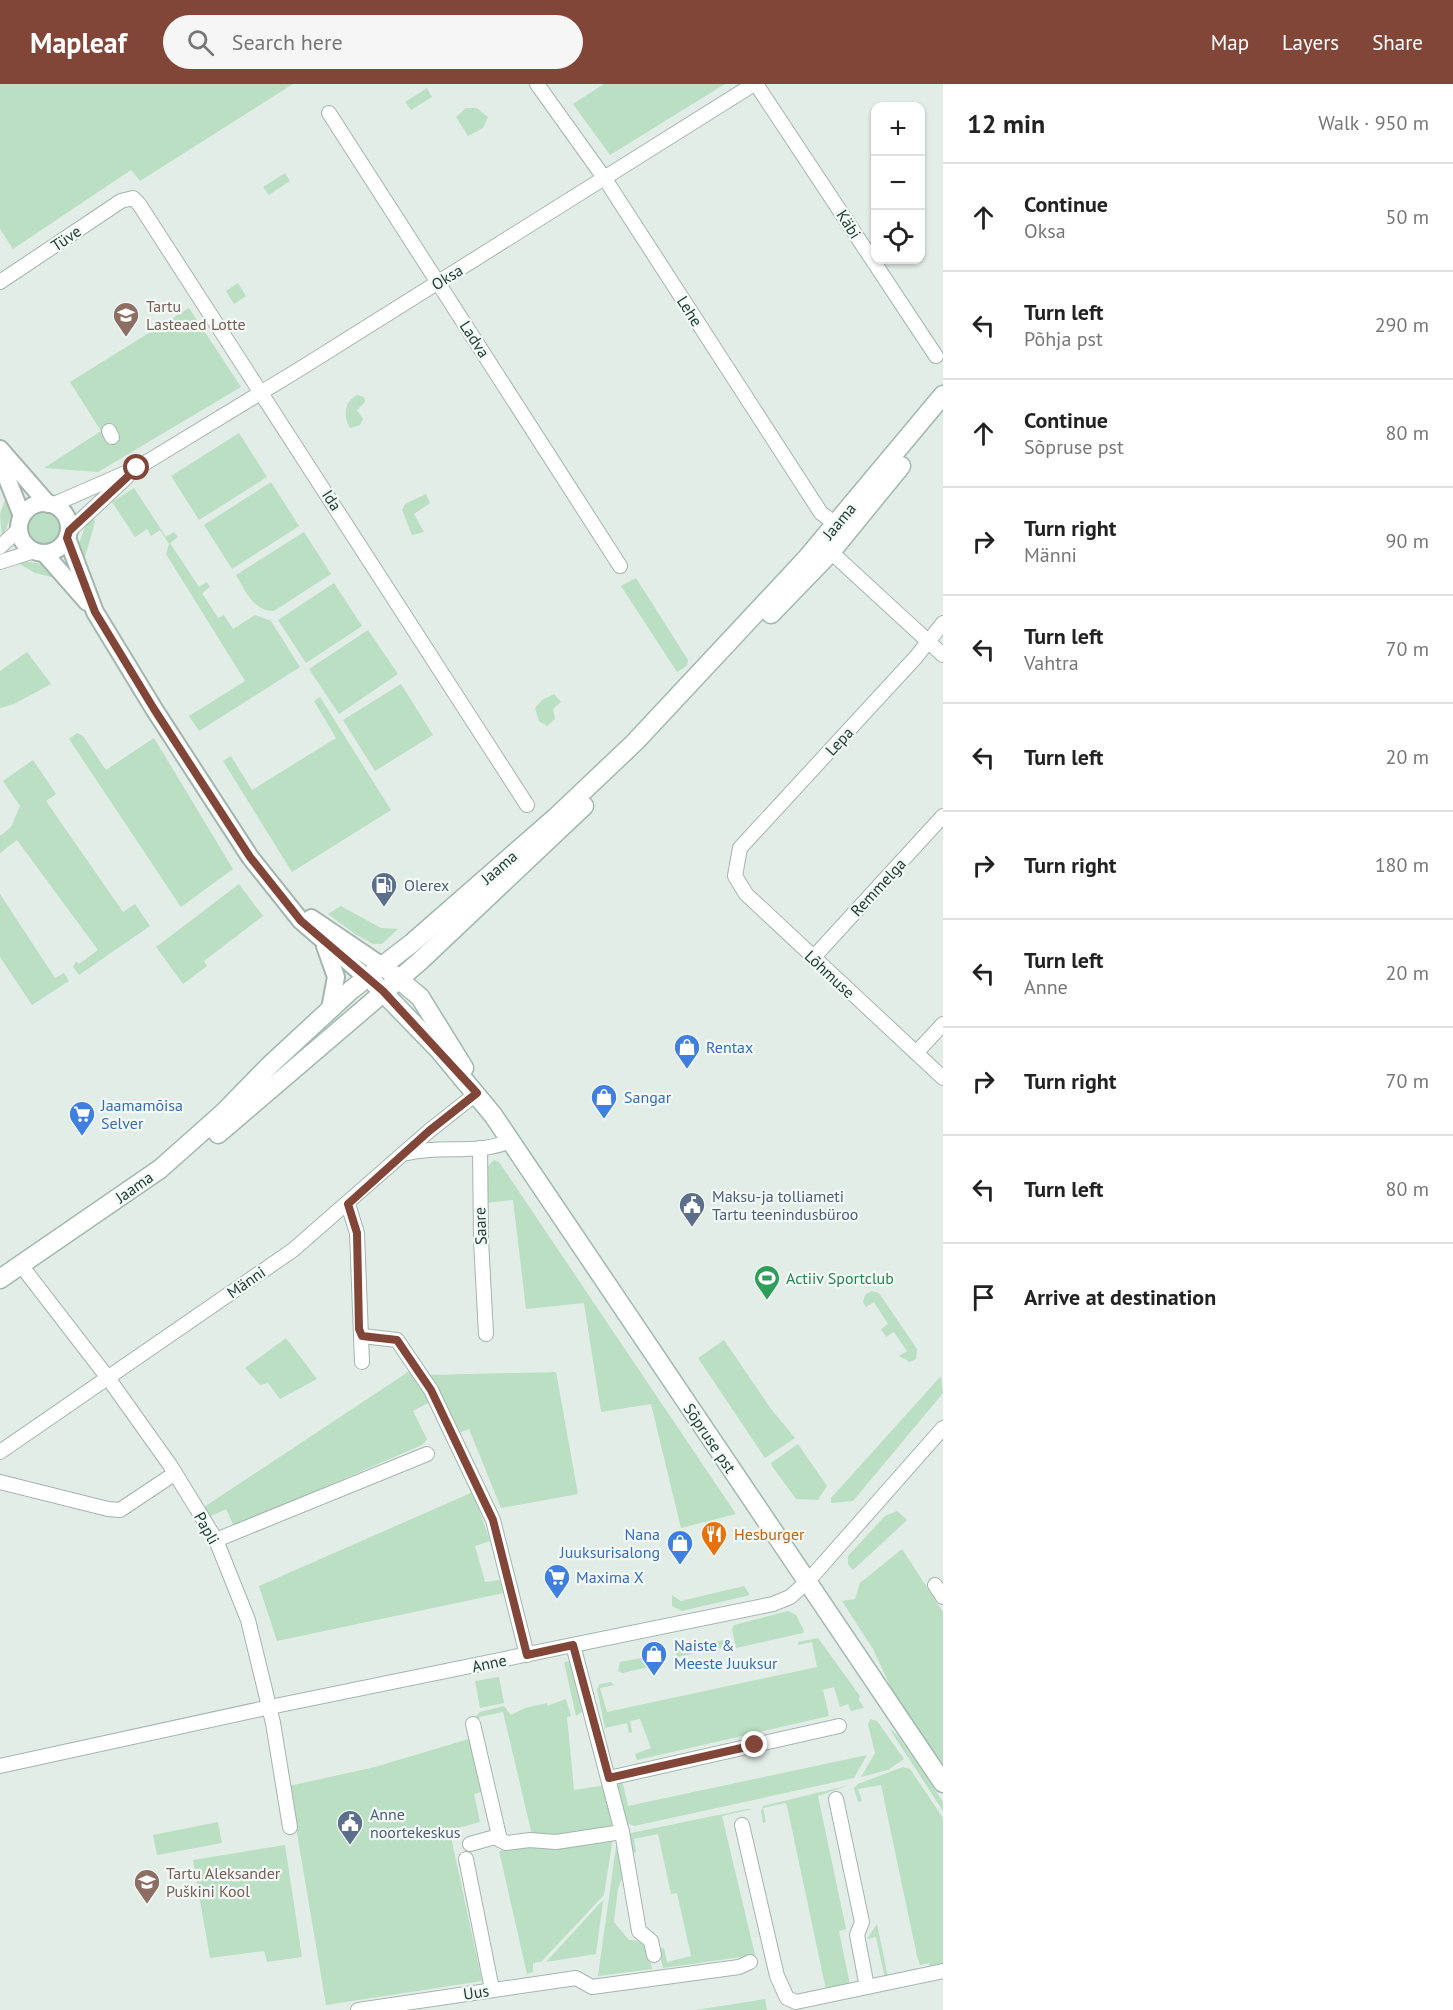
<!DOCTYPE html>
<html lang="en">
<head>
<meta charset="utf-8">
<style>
	body { margin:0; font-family:"PT Sans",sans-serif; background:#f6f6f6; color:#222 }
	.controls { position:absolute; right:18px; top:18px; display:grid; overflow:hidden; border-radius:12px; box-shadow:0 2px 4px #0004 }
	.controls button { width:54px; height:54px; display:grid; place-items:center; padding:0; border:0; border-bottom:2px solid #e0e0e0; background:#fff; color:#222; font:30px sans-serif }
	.stop { position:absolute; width:18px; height:18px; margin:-14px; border:4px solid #824639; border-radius:50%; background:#fff }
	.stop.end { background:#824639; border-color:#fff; box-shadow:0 2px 6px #0008 }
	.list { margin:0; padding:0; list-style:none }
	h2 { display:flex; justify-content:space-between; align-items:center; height:78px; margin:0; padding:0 24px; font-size:26px }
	h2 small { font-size:20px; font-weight:400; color:#767676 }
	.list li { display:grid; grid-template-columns:39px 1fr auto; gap:18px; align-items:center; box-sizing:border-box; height:108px; padding:0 24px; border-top:2px solid #e0e0e0 }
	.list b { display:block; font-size:22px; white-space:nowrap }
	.list p { margin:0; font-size:20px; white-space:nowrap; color:#767676 }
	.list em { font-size:20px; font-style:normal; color:#767676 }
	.icon { flex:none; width:33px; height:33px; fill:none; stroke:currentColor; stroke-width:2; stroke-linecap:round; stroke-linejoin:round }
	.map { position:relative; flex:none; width:943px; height:1926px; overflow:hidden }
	header { display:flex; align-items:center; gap:36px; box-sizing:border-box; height:84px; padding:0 30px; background:#824639; color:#fff }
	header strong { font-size:28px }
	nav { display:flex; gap:33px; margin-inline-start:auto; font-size:21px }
	.search { width:420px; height:54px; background:#f6f6f6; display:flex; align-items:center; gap:15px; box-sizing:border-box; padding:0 21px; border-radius:33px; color:#767676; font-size:22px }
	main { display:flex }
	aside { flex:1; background:#fff }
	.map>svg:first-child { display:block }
	.green { fill:#badfc2 }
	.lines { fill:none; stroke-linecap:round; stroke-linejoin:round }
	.minor-casing { stroke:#a4b5ae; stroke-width:16 }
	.tertiary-casing { stroke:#a4b5ae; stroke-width:20 }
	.secondary-casing { stroke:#a0b9af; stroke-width:21 }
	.minor { stroke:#fff; stroke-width:14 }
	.tertiary { stroke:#fff; stroke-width:16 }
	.secondary { stroke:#fff; stroke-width:18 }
	.route { stroke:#824639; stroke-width:8 }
	.labels { text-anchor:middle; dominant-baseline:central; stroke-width:4.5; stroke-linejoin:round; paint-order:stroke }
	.street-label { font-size:16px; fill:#213f35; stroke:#f3f9f6 }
	.education-label { font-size:16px; fill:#785e54; stroke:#f3f9f6; text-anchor:start }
	.service-label { font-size:16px; fill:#4e5e75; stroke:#f3f9f6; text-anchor:start }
	.shop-label { font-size:16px; fill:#366cbe; stroke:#f3f9f6; text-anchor:start }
	.leisure-label { font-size:16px; fill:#27864d; stroke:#f3f9f6; text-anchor:start }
	.food-label { font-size:16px; fill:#c56008; stroke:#f3f9f6; text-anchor:start }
</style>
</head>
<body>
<header>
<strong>Mapleaf</strong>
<div class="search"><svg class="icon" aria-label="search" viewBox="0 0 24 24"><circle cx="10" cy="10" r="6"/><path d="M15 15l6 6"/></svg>Search here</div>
<nav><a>Map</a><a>Layers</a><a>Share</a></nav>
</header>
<main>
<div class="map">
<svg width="943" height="1926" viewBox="0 0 943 1926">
	<rect width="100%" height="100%" fill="#e2ede7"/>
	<g class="green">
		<path d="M0,0h293l-153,97 -9,-11 -118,79 -13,-20z"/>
		<path d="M604,0h121l-115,71 -37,-51z"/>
		<path d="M427,4l5,9 -21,13 -6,-8z"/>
		<path d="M466,24h11l11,9 -5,11 -15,8 -12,-19z"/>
		<path d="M285,89l5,8 -21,14 -6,-8z"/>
		<path d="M238,199l8,13 -12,8 -8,-13z"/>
		<path d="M189,224l52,79 -143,85 -54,-4 57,-37 -31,-49z"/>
		<path d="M357,311l7,2 1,5 -8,8 6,9 -3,6 -10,3c-7,-12 -6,-26 7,-33z"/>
		<path d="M239,349l28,44 -68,43 -28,-44z"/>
		<path d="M271,398l28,44 -67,43 -28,-44z"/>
		<path d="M134,404l32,49 8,-5 4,5 -8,6 29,44 8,-5 3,5 -8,6 16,25 6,-3 9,14 22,-14 16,6 29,46 -101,64 -10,-15 56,-35 -79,-127 3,-10 -9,-14 -9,6 -4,-7 -12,8 -23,-35z"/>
		<path d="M426,410l4,9 -16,11 10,18 -12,3 -10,-25 3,-6z"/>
		<path d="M6,413l8,12 -12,29 -2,-24z"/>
		<circle cx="44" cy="444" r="20"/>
		<path d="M92,429l3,9 -10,35 -6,4 -1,-15 11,-30z"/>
		<path d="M304,448l27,42 -57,37c-21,0 -29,-21 -38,-36z"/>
		<path d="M13,476l31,4 11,14 -20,-5z"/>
		<path d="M636,494l52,82 -1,6 -10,6 -56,-86z"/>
		<path d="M334,499l28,43 -56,37 -28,-43z"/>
		<path d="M368,546l30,44 -59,40 -30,-45z"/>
		<path d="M27,568l24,32 -37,20 -14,4v-37z"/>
		<path d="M401,600l32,51 -58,36 -32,-51z"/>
		<path d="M554,610l7,8 -8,7 2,10 -8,7 -8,-5 -4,-13 7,-8z"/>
		<path d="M320,613l71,113 -99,62 -69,-111 8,-5 21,34 84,-52 -22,-37z"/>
		<path d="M77,649l6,3 23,34 48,-32 79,131 -52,38 -112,-168z"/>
		<path d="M33,676l23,34 -10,7 77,111 12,-8 15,22 -71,49 -6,-8 3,-6 3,3 19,-14 -81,-110 -17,13v-17l11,-9 9,-21 -17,-25z"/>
		<path d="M239,800l24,32 -59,45 3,5 -24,18 -27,-37z"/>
		<path d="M0,810l55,84 9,-5 5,8 -37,24 -32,-48z"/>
		<path d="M341,822l40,22 17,1 -16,15h-9l-18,-10 -27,-20z"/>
		<path d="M494,1076l5,2 237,352 -55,14 -30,-124 -50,8 -17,-109 -58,6 -13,-109 -29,3 1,-34z"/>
		<path d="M872,1207l7,2 38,56 -1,10 -6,3 -11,-6 8,-5 -13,-19 -8,5 -5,-8 7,-5 -14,-22 -8,5 -3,-5 2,-7z"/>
		<path d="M286,1254l31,41 -37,20 -12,-16 -8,2 -15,-17z"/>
		<path d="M724,1256l47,69 24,29 -30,20 -67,-100z"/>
		<path d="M411,1286l19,32 -17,9 14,28 -5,6 -188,81 -8,-17 -17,8 -5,-10z"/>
		<path d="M556,1288l22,122 -77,14 -32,-79 -13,5 -28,-59z"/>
		<path d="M941,1292l2,17 -90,108 -22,2v-5z"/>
		<path d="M798,1360l29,42 -9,14 -22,-1 -24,-33 -1,-3z"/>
		<path d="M473,1408l17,49 -15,5 10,36 14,-2 5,13 -227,48 -18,-55z"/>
		<path d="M897,1427l10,9 -54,50 -5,-6v-8l37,-40z"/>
		<path d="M902,1465l41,63v152l-49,-70 -21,-45 -31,-48 13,-2 5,-16z"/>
		<path d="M744,1502l6,9 -68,16 -10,-5v-11l9,6z"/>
		<path d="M788,1527l8,4 8,16 -1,2 -67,15 -4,-19 2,-4z"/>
		<path d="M818,1554l42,58 -1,4 5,8 -13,3 -3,-7 -8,3 -6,-20 -11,3 6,26 -192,44 -2,-6 16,-6 -11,-29 -10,2 2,11 -3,1 -2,-10 -22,5 -8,-39 3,-5 11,-2 3,3 -14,3 7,24 210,-45 -5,-25 -14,3v-3z"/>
		<path d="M728,1555l1,7 -52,11 -2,-7z"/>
		<path d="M647,1573l2,10 -27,6 -4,-2 2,-9z"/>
		<path d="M571,1577l12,50 -7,5 -12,-54z"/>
		<path d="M499,1593l5,26 -24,5 -5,-27z"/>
		<path d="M566,1615l5,17 -4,1 7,73 33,-5 9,39c-23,18 -56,12 -84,11l-29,-123 -24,5 2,14 -5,-15 4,-4 24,-6 7,9 14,-7 22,-5v3z"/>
		<path d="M870,1635l7,2 27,38 -16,11 -27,7 14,-24 -7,-29z"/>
		<path d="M889,1644l9,8 45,66v9z"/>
		<path d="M472,1654l12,53 -10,3 6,28 -22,6 1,7 -8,2 31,144 -156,24 -37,-219 86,-19z"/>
		<path d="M867,1671l-13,23 -220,48 -9,-4 -8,-38 5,-3 6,25z"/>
		<path d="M903,1683l7,2 33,49v148l-13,3 -1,-6 -9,2 -3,-9 -36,-171 -23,4 4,12 -4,1 -4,-14 4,-4z"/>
		<path d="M850,1701l-32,11 28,133 -7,2 11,54 -24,5 -39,-184 -2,-3 -22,5 3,14 -3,1 -2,-12 2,-5z"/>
		<path d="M747,1725h6l-31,7 33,139 -92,13 -5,-19 6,-1 3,14 24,-6 -14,-63 -6,1 -13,-60 -24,5 2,13 -2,1 -6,-17 3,-3z"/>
		<path d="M218,1738l4,21 -65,12 -4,-20z"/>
		<path d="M613,1753l-9,58 -63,67 -8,1v9l-6,2 -28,-123z"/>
		<path d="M617,1756l8,33 -7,15 -4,34 15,18c17,0 21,13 23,29l-54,7z"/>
		<path d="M285,1761l17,112 -35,5 -3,-11 -54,7 -17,-98z"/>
		<path d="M603,1817l-7,53 -50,8 55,-60z"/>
		<path d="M877,1840l11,53 -3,1 -9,-41 -9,2z"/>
		<path d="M765,1915l2,11h-71z"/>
	</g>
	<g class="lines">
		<g class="minor-casing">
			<g id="minor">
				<path d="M537,0l68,95 216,334 20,15"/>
				<path d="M756,0l180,272"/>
				<path d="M329,29l291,453"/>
				<path d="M0,198l121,-81 12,-3 6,6 388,601"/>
				<path d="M109,347l3,6"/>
				<path d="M52,421l85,-37 166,-101 451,-283"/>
				<path d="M69,447l58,-54"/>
				<path d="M0,463l19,-18"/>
				<path d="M831,468l112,103"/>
				<path d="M0,478l34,-11"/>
				<path d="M943,539l-27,34 -176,191 -5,28 11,18 197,184"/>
				<path d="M813,874l130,-142"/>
				<path d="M916,969l27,-29"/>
				<path d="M480,1064l1,92 5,94"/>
				<path d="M408,1069c34,-8 71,2 102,-12"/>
				<path d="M348,1120l9,29 5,129"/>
				<path d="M27,1189l81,105 62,87 46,75 32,80 25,103 17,104"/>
				<path d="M362,1252l35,4 34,50 62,130 34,135"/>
				<path d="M0,1368l293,-202 136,-119 48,-38"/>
				<path d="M0,1398l108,27 12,1 54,-36"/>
				<path d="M216,1456l211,-86"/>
				<path d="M935,1501l8,12"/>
				<path d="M573,1561l49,187 17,99 12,10 3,14"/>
				<path d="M473,1640l27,116"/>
				<path d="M0,1682l270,-59 503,-103 17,-7 18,-16 135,-153"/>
				<path d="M609,1694l230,-52"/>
				<path d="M836,1715l26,123 -5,13 10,52"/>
				<path d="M742,1741l35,151 10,22 9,4 147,-31"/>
				<path d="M470,1760l25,-7 11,6 24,-3 26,2 66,-10"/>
				<path d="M466,1775l26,130"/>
				<path d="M358,1926l218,-32 16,9 147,-20 11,-5"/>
			</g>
		</g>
		<g class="tertiary-casing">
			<g id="tertiary">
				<path d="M0,365l48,55"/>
				<path d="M0,377l22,55"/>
				<circle cx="44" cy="444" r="25"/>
				<path d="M67,454l28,74 59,97 96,148 51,64 66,57"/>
				<path d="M44,469l43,49"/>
				<path d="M311,834l71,48"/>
				<path d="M325,862l11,31 -6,32"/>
			</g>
		</g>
		<g class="secondary-casing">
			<g id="secondary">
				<path d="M771,530l60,-62 70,-86"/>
				<path d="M390,888l30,25 44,71"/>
				<path d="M375,900l64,66 54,65 450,668"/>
				<path d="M218,1050l201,-172 165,-156"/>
				<path d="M0,1195l160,-110 63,-56 47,-48 81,-75 61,-47 144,-126 79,-75 171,-183 137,-164"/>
			</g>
		</g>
		<use href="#minor" class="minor"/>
		<use href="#tertiary" class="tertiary"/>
		<use href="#secondary" class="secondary"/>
	</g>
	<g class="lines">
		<path class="route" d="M137,384l-68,63 -2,7 28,74 59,97 96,148 51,64 82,70 94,102 -48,38 -81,73 9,29 2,96 3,7 35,4 34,50 62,130 34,135 46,-10 36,133 146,-33"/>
	</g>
	<defs>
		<g id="school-pin" transform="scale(1.35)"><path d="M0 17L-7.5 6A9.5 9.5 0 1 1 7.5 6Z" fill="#8d6e63" stroke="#f3f9f6"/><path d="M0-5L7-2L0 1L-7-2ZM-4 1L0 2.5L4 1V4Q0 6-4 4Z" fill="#fff"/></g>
		<g id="fuel-pin" transform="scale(1.35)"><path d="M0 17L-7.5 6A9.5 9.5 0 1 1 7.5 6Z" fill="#5c6f8a" stroke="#f3f9f6"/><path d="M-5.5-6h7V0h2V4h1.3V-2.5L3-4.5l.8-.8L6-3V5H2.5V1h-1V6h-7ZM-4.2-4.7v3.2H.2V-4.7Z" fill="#fff"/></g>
		<g id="shop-pin" transform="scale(1.35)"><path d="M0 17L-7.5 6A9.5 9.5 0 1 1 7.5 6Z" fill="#3f7fe0" stroke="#f3f9f6"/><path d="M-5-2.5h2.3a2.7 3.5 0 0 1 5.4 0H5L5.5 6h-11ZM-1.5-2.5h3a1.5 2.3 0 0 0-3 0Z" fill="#fff"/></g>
		<g id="supermarket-pin" transform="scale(1.35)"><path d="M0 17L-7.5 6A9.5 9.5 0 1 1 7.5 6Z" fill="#3f7fe0" stroke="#f3f9f6"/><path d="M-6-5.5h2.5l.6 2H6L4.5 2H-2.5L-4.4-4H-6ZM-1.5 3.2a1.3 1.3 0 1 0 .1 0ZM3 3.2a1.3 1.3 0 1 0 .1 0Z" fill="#fff"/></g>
		<g id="civic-pin" transform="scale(1.35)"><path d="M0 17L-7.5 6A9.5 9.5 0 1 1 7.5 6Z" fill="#5c6f8a" stroke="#f3f9f6"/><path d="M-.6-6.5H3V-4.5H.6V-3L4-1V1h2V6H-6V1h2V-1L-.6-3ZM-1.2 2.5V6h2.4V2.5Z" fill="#fff"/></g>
		<g id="stadium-pin" transform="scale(1.35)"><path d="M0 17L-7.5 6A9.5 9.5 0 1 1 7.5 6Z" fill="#2e9e5b" stroke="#f3f9f6"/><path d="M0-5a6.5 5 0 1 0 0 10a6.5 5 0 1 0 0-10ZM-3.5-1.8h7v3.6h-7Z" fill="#fff"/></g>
		<g id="restaurant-pin" transform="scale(1.35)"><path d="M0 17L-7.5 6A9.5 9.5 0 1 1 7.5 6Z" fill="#e8710a" stroke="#f3f9f6"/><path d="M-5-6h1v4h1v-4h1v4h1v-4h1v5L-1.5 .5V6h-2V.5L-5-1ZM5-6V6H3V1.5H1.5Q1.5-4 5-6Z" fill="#fff"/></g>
	</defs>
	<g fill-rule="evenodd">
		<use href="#school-pin" x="126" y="231"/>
		<use href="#fuel-pin" x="384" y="801"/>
		<use href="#shop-pin" x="687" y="963"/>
		<use href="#shop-pin" x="604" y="1013"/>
		<use href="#supermarket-pin" x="82" y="1030"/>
		<use href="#civic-pin" x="692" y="1121"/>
		<use href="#stadium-pin" x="767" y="1194"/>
		<use href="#restaurant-pin" x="714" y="1450"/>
		<use href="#shop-pin" x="680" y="1459"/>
		<use href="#supermarket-pin" x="557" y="1493"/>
		<use href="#shop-pin" x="654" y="1570"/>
		<use href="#civic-pin" x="350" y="1739"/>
		<use href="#school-pin" x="147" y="1798"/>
	</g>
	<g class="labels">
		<g class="street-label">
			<text transform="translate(849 140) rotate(57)">Käbi</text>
			<text transform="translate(66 154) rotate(-34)">Tüve</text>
			<text transform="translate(447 193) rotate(-32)">Oksa</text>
			<text transform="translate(690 227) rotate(57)">Lehe</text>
			<text transform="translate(475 255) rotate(57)">Ladva</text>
			<text transform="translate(332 416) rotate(57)">Ida</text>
			<text transform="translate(839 437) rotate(-50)">Jaama</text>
			<text transform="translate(839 657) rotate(-47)">Lepa</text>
			<text transform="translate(499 783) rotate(-41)">Jaama</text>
			<text transform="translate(878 803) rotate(-47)">Remmelga</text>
			<text transform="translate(830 890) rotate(43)">Lõhmuse</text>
			<text transform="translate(134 1103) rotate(-35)">Jaama</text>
			<text transform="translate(480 1142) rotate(-92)">Saare</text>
			<text transform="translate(246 1198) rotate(-35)">Männi</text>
			<text transform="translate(710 1354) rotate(56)">Sõpruse pst</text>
			<text transform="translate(207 1444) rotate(61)">Papli</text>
			<text transform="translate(489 1579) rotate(-12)">Anne</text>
			<text transform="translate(476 1908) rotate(-8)">Uus</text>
		</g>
		<g class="education-label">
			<text x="146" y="222">Tartu<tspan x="146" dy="18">Lasteaed Lotte</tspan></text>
			<text x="166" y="1789">Tartu Aleksander<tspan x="166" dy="18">Puškini Kool</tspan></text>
		</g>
		<g class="service-label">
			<text x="404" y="801">Olerex</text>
			<text x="712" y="1112">Maksu-ja tolliameti<tspan x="712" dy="18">Tartu teenindusbüroo</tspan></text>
			<text x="370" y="1730">Anne<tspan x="370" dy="18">noortekeskus</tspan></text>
		</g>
		<g class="shop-label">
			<text x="706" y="963">Rentax</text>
			<text x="624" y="1013">Sangar</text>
			<text x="101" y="1021">Jaamamõisa<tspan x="101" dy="18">Selver</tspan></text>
			<text x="660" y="1450" text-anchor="end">Nana<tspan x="660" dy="18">Juuksurisalong</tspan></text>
			<text x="576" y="1493">Maxima X</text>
			<text x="674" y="1561">Naiste &amp;<tspan x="674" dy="18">Meeste Juuksur</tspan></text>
		</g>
		<g class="leisure-label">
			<text x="786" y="1194">Actiiv Sportclub</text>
		</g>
		<g class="food-label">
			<text x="734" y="1450">Hesburger</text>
		</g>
	</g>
</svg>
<div class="controls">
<button>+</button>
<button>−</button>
<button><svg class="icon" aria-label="locate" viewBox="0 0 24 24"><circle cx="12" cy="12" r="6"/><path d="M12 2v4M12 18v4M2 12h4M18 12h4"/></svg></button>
</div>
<div class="stop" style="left:137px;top:384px"></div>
<div class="stop end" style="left:755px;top:1661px"></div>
</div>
<aside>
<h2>12 min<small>Walk · 950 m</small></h2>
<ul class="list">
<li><svg class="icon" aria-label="ahead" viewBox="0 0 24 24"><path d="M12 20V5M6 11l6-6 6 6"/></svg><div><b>Continue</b><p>Oksa</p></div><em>50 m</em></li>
<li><svg class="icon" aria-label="left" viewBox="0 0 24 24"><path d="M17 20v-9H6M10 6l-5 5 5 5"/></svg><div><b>Turn left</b><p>Põhja pst</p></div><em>290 m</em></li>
<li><svg class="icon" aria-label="ahead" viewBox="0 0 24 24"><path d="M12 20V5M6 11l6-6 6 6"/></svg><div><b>Continue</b><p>Sõpruse pst</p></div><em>80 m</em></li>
<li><svg class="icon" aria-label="right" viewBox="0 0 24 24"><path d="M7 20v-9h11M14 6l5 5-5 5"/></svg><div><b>Turn right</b><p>Männi</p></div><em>90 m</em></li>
<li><svg class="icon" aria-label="left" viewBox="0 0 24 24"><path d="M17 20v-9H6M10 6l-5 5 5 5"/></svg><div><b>Turn left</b><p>Vahtra</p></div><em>70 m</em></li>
<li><svg class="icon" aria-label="left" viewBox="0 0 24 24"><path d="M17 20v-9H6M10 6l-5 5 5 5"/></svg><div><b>Turn left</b></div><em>20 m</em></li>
<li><svg class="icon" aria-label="right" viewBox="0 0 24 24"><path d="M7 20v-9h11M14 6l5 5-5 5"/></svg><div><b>Turn right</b></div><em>180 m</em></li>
<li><svg class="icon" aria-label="left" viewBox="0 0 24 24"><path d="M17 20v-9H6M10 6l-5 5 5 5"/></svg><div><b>Turn left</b><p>Anne</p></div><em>20 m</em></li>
<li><svg class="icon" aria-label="right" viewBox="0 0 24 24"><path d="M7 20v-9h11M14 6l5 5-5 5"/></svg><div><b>Turn right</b></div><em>70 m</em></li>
<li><svg class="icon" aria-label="left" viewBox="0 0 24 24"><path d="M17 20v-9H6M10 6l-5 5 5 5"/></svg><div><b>Turn left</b></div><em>80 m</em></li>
<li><svg class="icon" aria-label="arrive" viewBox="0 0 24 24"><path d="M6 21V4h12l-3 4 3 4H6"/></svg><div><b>Arrive at destination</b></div></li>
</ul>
</aside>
</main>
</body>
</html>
